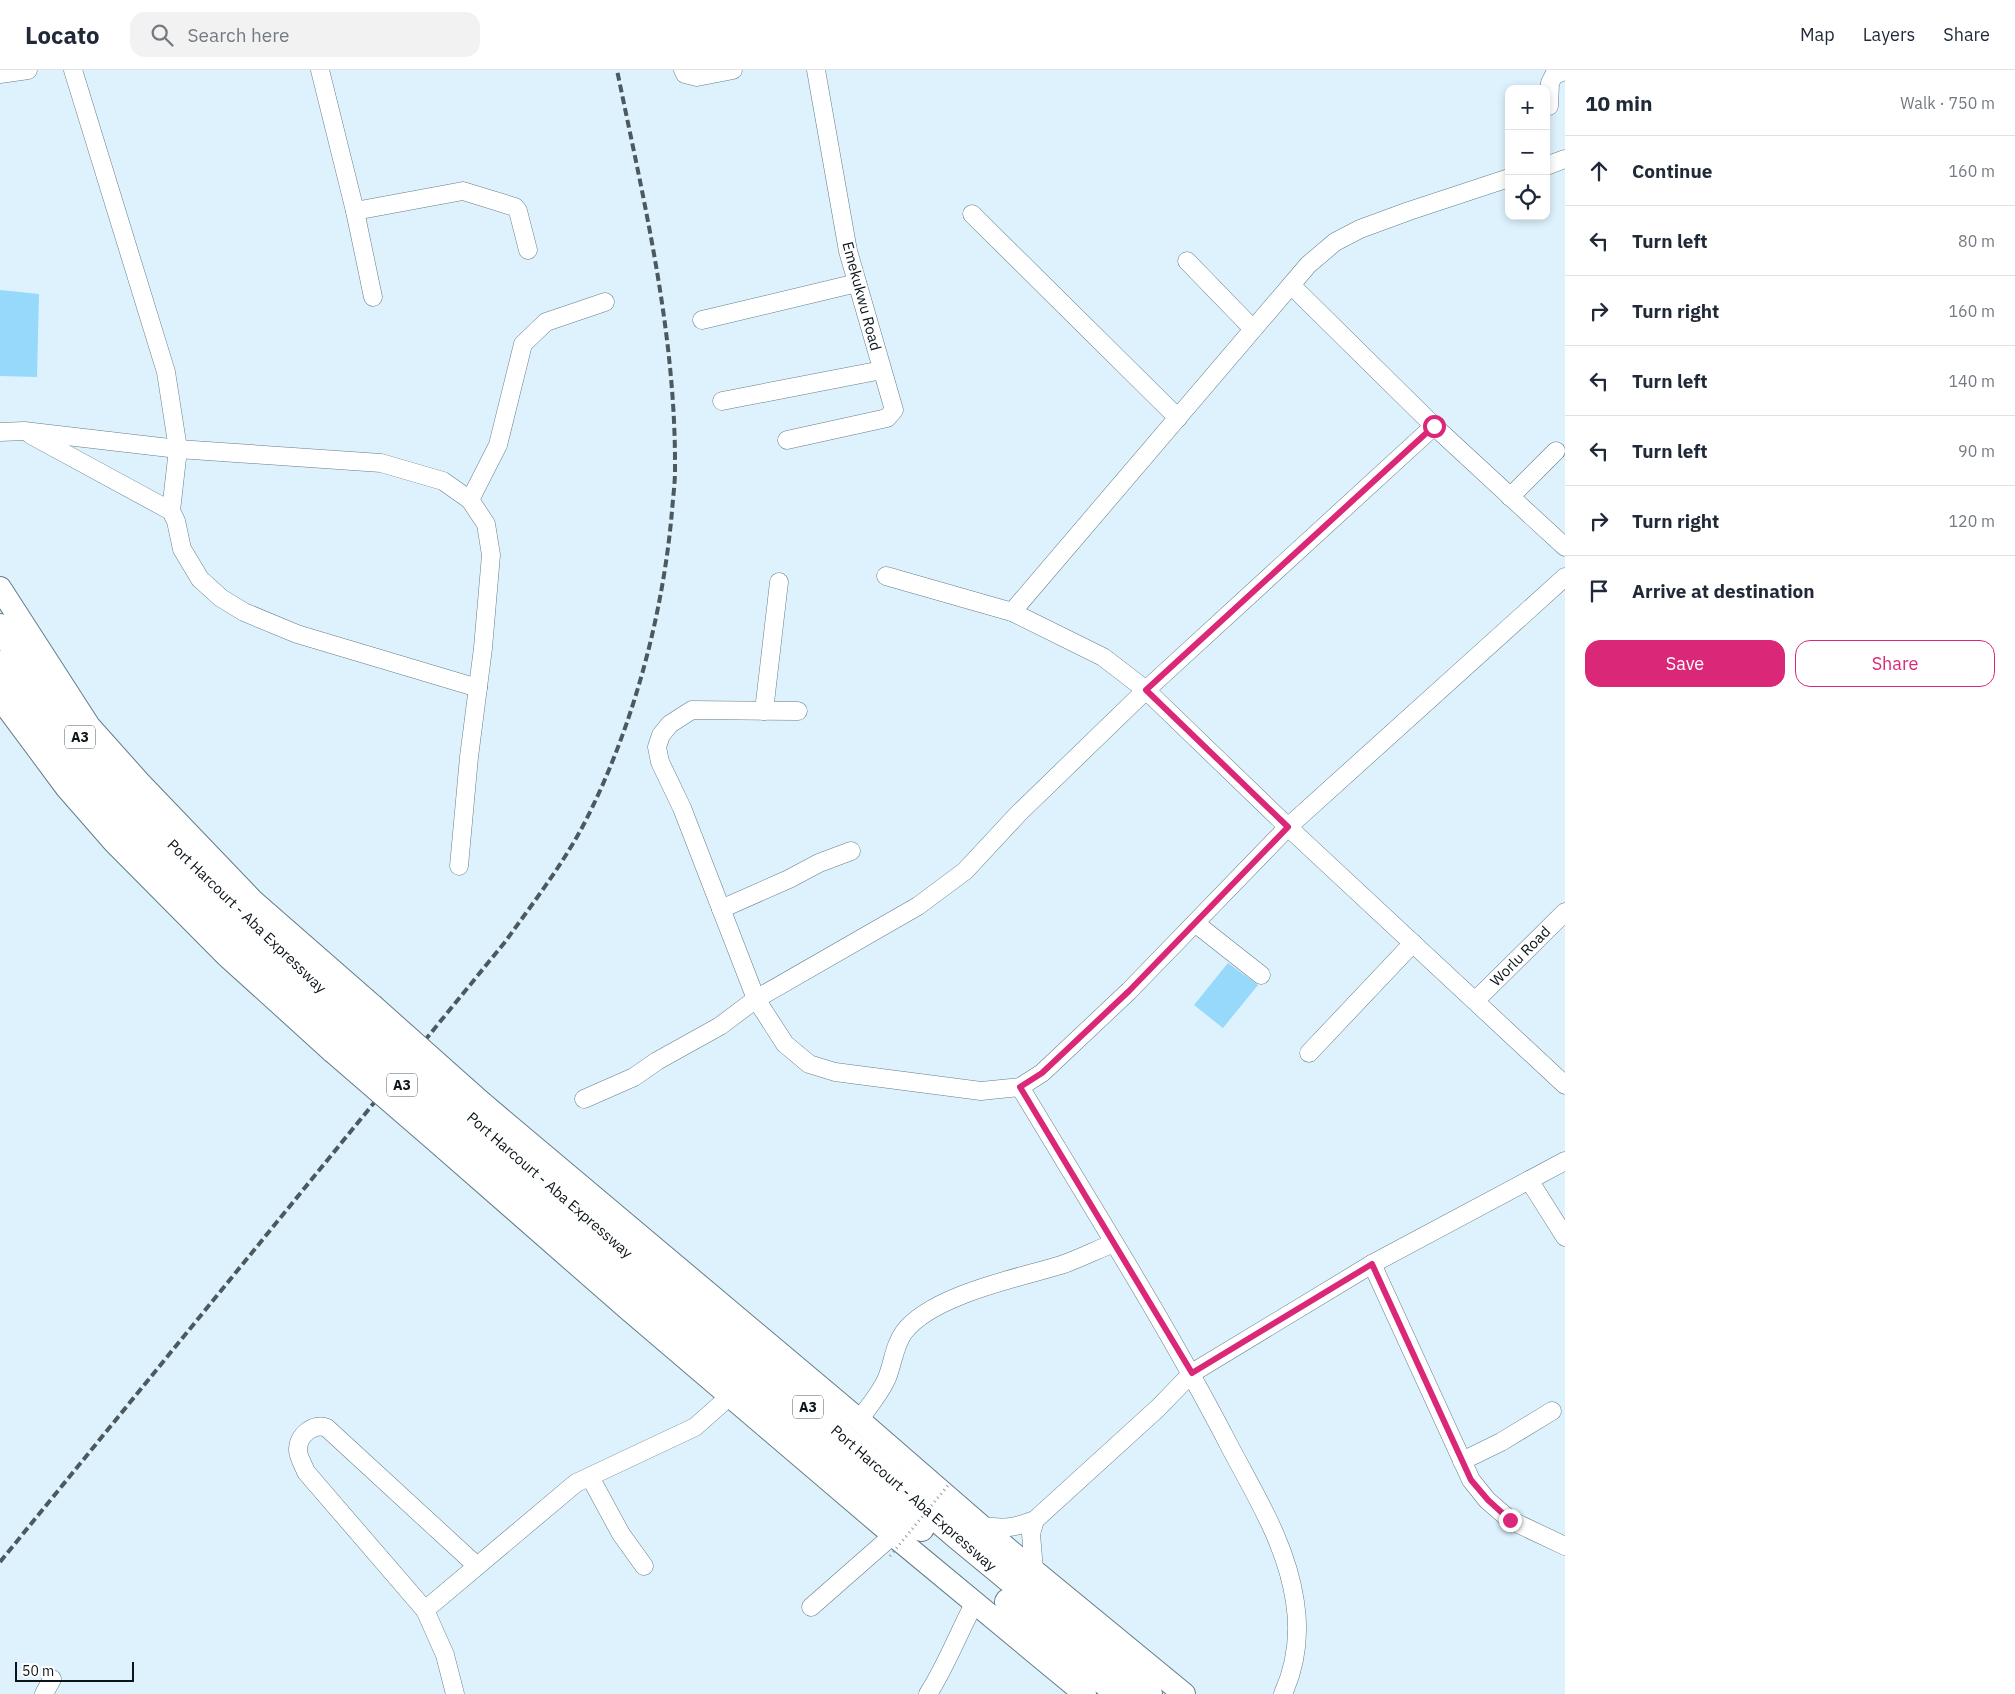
<!DOCTYPE html>
<html lang="en">
<head>
<meta charset="utf-8">
<style>
	body { margin:0; font-family:"IBM Plex Sans",sans-serif; background:#f2f2f3; color:#1f2937 }
	.controls { position:absolute; right:15px; top:15px; display:grid; overflow:hidden; border-radius:10px; box-shadow:0 2px 8px #0003 }
	.controls button { width:45px; height:45px; display:grid; place-items:center; padding:0; border:0; border-bottom:1px solid #e0e1e3; background:#fff; color:#1f2937; font:25px sans-serif }
	.scale { position:absolute; left:15px; bottom:12px; width:119px; box-sizing:border-box; padding-left:5px; border:2px solid #0b1519; border-top:0; font-size:14px; line-height:18px; white-space:nowrap; color:#0b1519; -webkit-text-stroke:4px #fff; paint-order:stroke }
	.stop { position:absolute; width:15px; height:15px; margin:-11px; border:4px solid #db2777; border-radius:50%; background:#fff }
	.stop.end { background:#db2777; border-color:#fff; box-shadow:0 1px 5px #0008 }
	.list { margin:0; padding:0; list-style:none }
	h2 { display:flex; justify-content:space-between; align-items:center; height:65px; margin:0; padding:0 20px; font-size:21px }
	h2 small { font-size:16px; font-weight:400; color:#747a83 }
	.list li { display:grid; grid-template-columns:32px 1fr auto; gap:15px; align-items:center; box-sizing:border-box; height:70px; padding:0 20px; border-top:1px solid #e0e1e3 }
	.list b { display:block; font-size:19px; white-space:nowrap }
	.list em { font-size:16px; font-style:normal; color:#747a83 }
	.actions { display:flex; gap:10px; padding:15px 20px }
	.actions a { flex:1; padding:11px 0; border:1px solid #db2777; border-radius:15px; text-align:center; font-size:18px; color:#db2777 }
	.actions .main { background:#db2777; color:#fff }
	.icon { flex:none; width:28px; height:28px; fill:none; stroke:currentColor; stroke-width:2; stroke-linecap:round; stroke-linejoin:round }
	.map { position:relative; flex:none; width:1565px; height:1624px; overflow:hidden }
	header { display:flex; align-items:center; gap:30px; box-sizing:border-box; height:70px; padding:0 25px; background:#fff; border-bottom:1px solid #e0e1e3 }
	header strong { font-size:24px }
	nav { display:flex; gap:28px; margin-inline-start:auto; font-size:18px }
	.search { width:350px; height:45px; background:#f2f2f3; display:flex; align-items:center; gap:12px; box-sizing:border-box; padding:0 18px; border-radius:15px; color:#747a83; font-size:19px }
	main { display:flex }
	aside { flex:1; background:#fff }
	.map>svg:first-child { display:block }
	.building { fill:#96d9fb }
	.lines { fill:none; stroke-linecap:round; stroke-linejoin:round }
	.minor-casing { stroke:#657d89; stroke-width:19 }
	.major-casing { stroke:#657d89; stroke-width:24 }
	.highway-casing { stroke:#657d89; stroke-width:28 }
	.minor { stroke:#fff; stroke-width:18 }
	.major { stroke:#fff; stroke-width:22 }
	.highway { stroke:#fff; stroke-width:26 }
	.rail { stroke:#4c595f; stroke-width:4; stroke-dasharray:8 4; stroke-linecap:butt }
	.major-bridge-casing { stroke:#657d89; stroke-width:24; stroke-linecap:butt }
	.highway-bridge-casing { stroke:#657d89; stroke-width:28; stroke-linecap:butt }
	.path-bridge { stroke:#8c9da5; stroke-width:3; stroke-dasharray:1 4; stroke-linecap:butt }
	.major-bridge { stroke:#fff; stroke-width:22 }
	.highway-bridge { stroke:#fff; stroke-width:26 }
	.route { stroke:#db2777; stroke-width:6 }
	.labels { text-anchor:middle; dominant-baseline:central; stroke-width:4; stroke-linejoin:round; paint-order:stroke }
	.shield { fill:#fff; stroke:#545b5e; stroke-width:1 }
	.shield-label { font-size:14px; font-weight:bold; fill:#0b1519 }
	.street-label { font-size:15px; fill:#0b1519; stroke:#fff }
</style>
</head>
<body>
<header>
<strong>Locato</strong>
<div class="search"><svg class="icon" aria-label="search" viewBox="0 0 24 24"><circle cx="10" cy="10" r="6"/><path d="M15 15l6 6"/></svg>Search here</div>
<nav><a>Map</a><a>Layers</a><a>Share</a></nav>
</header>
<main>
<div class="map">
<svg width="1565" height="1624" viewBox="0 0 1565 1624">
	<rect width="100%" height="100%" fill="#ddf2fd"/>
	<g class="building">
		<path d="M0,220l39,4 -2,83 -37,-1z"/>
		<path d="M1228,893l30,22 -35,43 -29,-23z"/>
	</g>
	<g class="lines">
		<g class="minor-casing">
			<g id="minor">
				<path d="M73,0l93,302 12,77 -7,62"/>
				<path d="M320,0l35,141 18,86"/>
				<path d="M683,0l2,4 12,3 36,-7"/>
				<path d="M0,4l28,-4"/>
				<path d="M1549,36l1,-23 4,-8 11,-4"/>
				<path d="M1546,96l19,-7"/>
				<path d="M355,141l108,-20 52,16 3,4 10,39"/>
				<path d="M972,144l206,204"/>
				<path d="M1187,191l66,68"/>
				<path d="M1291,215l143,141 131,121"/>
				<path d="M702,250l155,-37"/>
				<path d="M722,331l160,-31"/>
				<path d="M0,362l24,-1 154,18 203,14 62,18 27,19 16,24 5,31 -8,93 -14,109 -10,109"/>
				<path d="M31,365l140,76 5,10 6,28 18,30 21,19 23,14 53,22 181,54"/>
				<path d="M787,370l100,-22 7,-8 -46,-159 -32,-181"/>
				<path d="M1510,427l46,-46"/>
				<path d="M470,430l28,-55 25,-101 23,-22 59,-20"/>
				<path d="M886,506l126,36 91,45 43,33 142,137 277,258"/>
				<path d="M1012,542l296,-347 27,-23 25,-13 49,-18 100,-33"/>
				<path d="M764,641l15,-129"/>
				<path d="M798,641l-106,-1 -22,14 -9,11 -4,12 3,15 22,46 74,191 29,45 24,20 26,8 146,19 39,-4 22,-14 87,-82 159,-164 277,-250"/>
				<path d="M721,839l68,-30 30,-16 32,-12"/>
				<path d="M1195,853l66,52"/>
				<path d="M1475,931l90,-89"/>
				<path d="M1309,983l104,-110"/>
				<path d="M1020,1017c72,120 147,238 211,362 26,49 56,97 64,153 5,32 1,63 -12,92"/>
				<path d="M584,1029l50,-22 23,-16 63,-35 36,-27 162,-93 47,-35 54,-58 127,-123 288,-264"/>
				<path d="M1529,1110l36,57"/>
				<path d="M1372,1194l99,216 16,20 23,20 55,26"/>
				<path d="M859,1350c10,-14 21,-26 28,-42 6,-15 7,-32 17,-46 28,-37 114,-54 157,-67 18,-6 35,-15 53,-22"/>
				<path d="M1462,1391l39,-19 51,-31"/>
				<path d="M590,1407l31,57 23,32"/>
				<path d="M982,1456c22,3 32,2 53,-6l123,-112 34,-35 180,-109 193,-103"/>
				<path d="M1034,1500l-3,-36 4,-14"/>
				<path d="M811,1537l82,-72"/>
				<path d="M425,1540l151,-127 119,-56 35,-31"/>
				<path d="M44,1624l8,-15"/>
				<path d="M455,1624l-10,-39 -20,-45 -119,-138c-2,-6 -8,-15 -8,-22 0,-15 16,-28 29,-22l150,138"/>
				<path d="M928,1624c18,-28 30,-60 46,-90"/>
			</g>
		</g>
		<g class="major-casing">
			<g id="major">
				<path d="M0,518l89,138 50,56 114,119 119,104"/>
				<path d="M0,628l66,89 48,55 112,113 107,97"/>
				<path d="M482,1033l377,317 151,131 174,143"/>
				<path d="M444,1078l184,161 265,226 192,159"/>
			</g>
		</g>
		<g class="highway-casing">
			<g id="highway">
				<path d="M0,557c39,57 80,114 125,166 71,83 152,158 236,229"/>
				<path d="M0,594c32,45 64,91 100,133 75,87 161,164 246,241"/>
				<path d="M470,1046l486,419 193,159"/>
				<path d="M457,1063l464,395"/>
				<path d="M1008,1532l111,92"/>
			</g>
		</g>
		<use href="#minor" class="minor"/>
		<use href="#major" class="major"/>
		<use href="#highway" class="highway"/>
		<path class="rail" d="M0,1492l505,-620c28,-39 59,-79 81,-122 47,-93 77,-205 86,-309 1,-14 3,-27 3,-41 1,-136 -31,-268 -58,-400"/>
		<g class="major-bridge-casing">
			<g id="major-bridge">
				<path d="M372,935l110,98"/>
				<path d="M333,982l111,96"/>
			</g>
		</g>
		<g class="highway-bridge-casing">
			<g id="highway-bridge">
				<path d="M361,952l109,94"/>
				<path d="M346,968l111,95"/>
			</g>
		</g>
		<path class="path-bridge" d="M890,1486l60,-73"/>
		<use href="#major-bridge" class="major-bridge"/>
		<use href="#highway-bridge" class="highway-bridge"/>
	</g>
	<g class="lines">
		<path class="route" d="M1434,356l-288,264 142,137 -159,164 -87,82 -22,14 172,286 180,-109 99,216 17,20 22,20"/>
	</g>
	<g class="labels">
		<g class="shield">
			<rect x="65" y="655.5" width="30" height="23" rx="4"/>
			<rect x="387" y="1003.5" width="30" height="23" rx="4"/>
			<rect x="793" y="1325.5" width="30" height="23" rx="4"/>
		</g>
		<g class="shield-label">
			<text x="80" y="667">A3</text>
			<text x="402" y="1015">A3</text>
			<text x="808" y="1337">A3</text>
		</g>
		<g class="street-label">
			<text transform="translate(862 226) rotate(75)">Emekukwu Road</text>
			<text transform="translate(247 846) rotate(44)">Port Harcourt - Aba Expressway</text>
			<text transform="translate(1520 886) rotate(-45)">Worlu Road</text>
			<text transform="translate(550 1115) rotate(41)">Port Harcourt - Aba Expressway</text>
			<text transform="translate(914 1428) rotate(41)">Port Harcourt - Aba Expressway</text>
		</g>
	</g>
</svg>
<div class="controls">
<button>+</button>
<button>−</button>
<button><svg class="icon" aria-label="locate" viewBox="0 0 24 24"><circle cx="12" cy="12" r="6"/><path d="M12 2v4M12 18v4M2 12h4M18 12h4"/></svg></button>
</div>
<div class="scale">50 m</div>
<div class="stop" style="left:1434px;top:356px"></div>
<div class="stop end" style="left:1510px;top:1450px"></div>
</div>
<aside>
<h2>10 min<small>Walk · 750 m</small></h2>
<ul class="list">
<li><svg class="icon" aria-label="ahead" viewBox="0 0 24 24"><path d="M12 20V5M6 11l6-6 6 6"/></svg><div><b>Continue</b></div><em>160 m</em></li>
<li><svg class="icon" aria-label="left" viewBox="0 0 24 24"><path d="M17 20v-9H6M10 6l-5 5 5 5"/></svg><div><b>Turn left</b></div><em>80 m</em></li>
<li><svg class="icon" aria-label="right" viewBox="0 0 24 24"><path d="M7 20v-9h11M14 6l5 5-5 5"/></svg><div><b>Turn right</b></div><em>160 m</em></li>
<li><svg class="icon" aria-label="left" viewBox="0 0 24 24"><path d="M17 20v-9H6M10 6l-5 5 5 5"/></svg><div><b>Turn left</b></div><em>140 m</em></li>
<li><svg class="icon" aria-label="left" viewBox="0 0 24 24"><path d="M17 20v-9H6M10 6l-5 5 5 5"/></svg><div><b>Turn left</b></div><em>90 m</em></li>
<li><svg class="icon" aria-label="right" viewBox="0 0 24 24"><path d="M7 20v-9h11M14 6l5 5-5 5"/></svg><div><b>Turn right</b></div><em>120 m</em></li>
<li><svg class="icon" aria-label="arrive" viewBox="0 0 24 24"><path d="M6 21V4h12l-3 4 3 4H6"/></svg><div><b>Arrive at destination</b></div></li>
</ul>
<div class="actions"><a class="main">Save</a><a>Share</a></div>
</aside>
</main>
</body>
</html>
